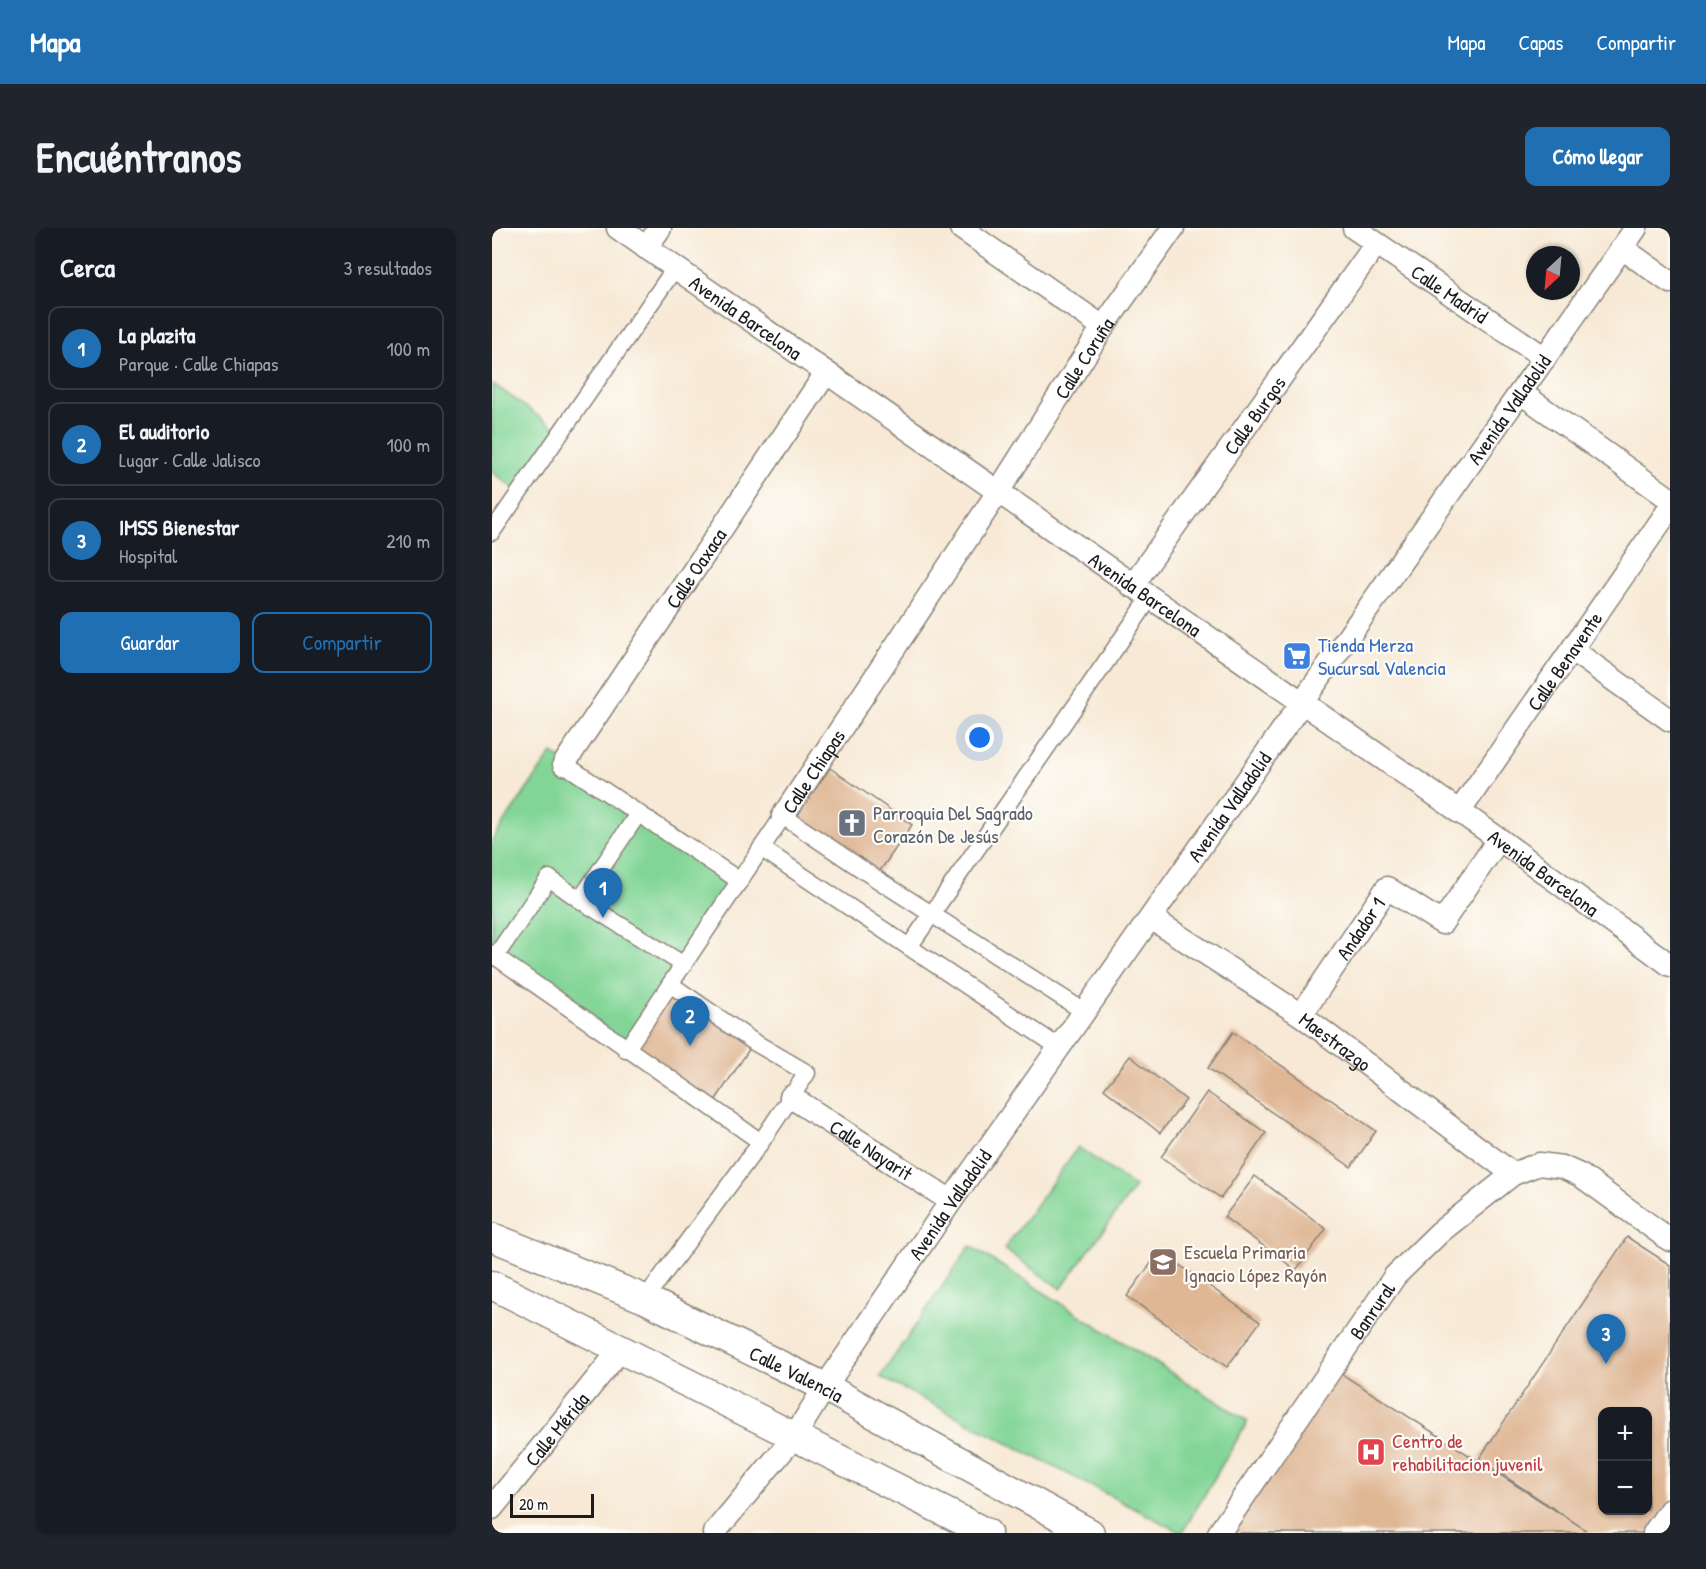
<!DOCTYPE html>
<html lang="es">
<head>
<meta charset="utf-8">
<style>
	body { margin:0; font-family:"Patrick Hand",sans-serif; background:#20242c; color:#f1f3f6 }
	.controls { position:absolute; right:18px; bottom:18px; display:grid; overflow:hidden; border-radius:12px; box-shadow:0 2px 4px #0004 }
	.controls button { width:54px; height:54px; display:grid; place-items:center; padding:0; border:0; border-bottom:2px solid #363941; background:#171b24; color:#f1f3f6; font:30px sans-serif }
	.compass { position:absolute; left:1034px; top:18px; width:54px; height:54px; border-radius:50%; background:#171b24; box-shadow:0 2px 4px #0004; rotate:206deg }
	.scale { position:absolute; left:18px; bottom:15px; width:84px; box-sizing:border-box; padding-left:6px; border:3px solid #1c1c1c; border-top:0; font-size:16px; line-height:21px; white-space:nowrap; color:#1c1c1c; -webkit-text-stroke:4px #fdfcf7; paint-order:stroke }
	.you { position:absolute; left:488px; top:510px; width:21px; height:21px; margin:-15px; border:4px solid #fff; border-radius:50%; background:#1a73e8; box-shadow:0 0 0 9px #1a73e833 }
	.badge { display:grid; place-items:center; width:39px; height:39px; border-radius:50%; background:#1f6fb2; color:#fff; font-size:20px; font-weight:700 }
	.pin { position:absolute; translate:-50% -50px; filter:drop-shadow(0 2px 3px #0008) }
	.pin::after { content:''; position:absolute; top:32px; width:21px; height:18px; background:inherit; clip-path:polygon(0 0,100% 0,50% 100%) }
	.list { margin:0; padding:0; list-style:none }
	h2 { display:flex; justify-content:space-between; align-items:center; height:78px; margin:0; padding:0 24px; font-size:26px }
	h2 small { font-size:20px; font-weight:400; color:#9ea1a6 }
	.list li { display:grid; grid-template-columns:39px 1fr auto; gap:18px; align-items:center; box-sizing:border-box; height:84px; margin:0 12px 12px; padding:0 12px; border:2px solid #363941; border-radius:12px }
	.list b { display:block; font-size:22px; white-space:nowrap }
	.list p { margin:0; font-size:20px; white-space:nowrap; color:#9ea1a6 }
	.list em { font-size:20px; font-style:normal; color:#9ea1a6 }
	.actions { display:flex; gap:12px; padding:18px 24px }
	.actions a { flex:1; padding:14px 0; border:2px solid #1f6fb2; border-radius:12px; text-align:center; font-size:21px; color:#1f6fb2 }
	.actions .main { background:#1f6fb2; color:#fff }
	.map { position:relative; flex:none; width:1178px; height:1305px; overflow:hidden; border-radius:12px }
	header { display:flex; align-items:center; gap:36px; box-sizing:border-box; height:84px; padding:0 30px; background:#1f6fb2; color:#fff }
	header strong { font-size:28px }
	nav { display:flex; gap:33px; margin-inline-start:auto; font-size:21px }
	.intro { display:flex; align-items:center; justify-content:space-between; box-sizing:border-box; height:144px; padding:0 36px }
	h1 { margin:0; font-size:42px }
	.button { padding:15px 27px; border-radius:12px; background:#1f6fb2; color:#fff; font-size:21px; font-weight:700 }
	main { display:flex; gap:36px; padding:0 36px }
	aside { flex:1; background:#171b24; border-radius:12px; box-shadow:0 2px 4px #0004 }
	.map>svg:first-child { display:block }
	.green { fill:#82d596; stroke:#4f7859; stroke-width:1.5 }
	.building { fill:#dfb795; fill-rule:evenodd }
	.lines { fill:none; stroke-linecap:round; stroke-linejoin:round }
	.pedestrian-casing { stroke:#8a8278; stroke-width:19 }
	.minor-casing { stroke:#8a8278; stroke-width:25 }
	.tertiary-casing { stroke:#8a8278; stroke-width:31 }
	.pedestrian { stroke:#fff; stroke-width:16 }
	.minor { stroke:#fff; stroke-width:22 }
	.tertiary { stroke:#fff; stroke-width:28 }
	.labels { text-anchor:middle; dominant-baseline:central; stroke-width:4.5; stroke-linejoin:round; paint-order:stroke }
	.street-label { font-size:20px; fill:#1c1c1c; stroke:#fdfcf7 }
	.shop-label { font-size:20px; fill:#366cbe; stroke:#fdfcf7; text-anchor:start }
	.worship-label { font-size:20px; fill:#5b616d; stroke:#fdfcf7; text-anchor:start }
	.education-label { font-size:20px; fill:#785e54; stroke:#fdfcf7; text-anchor:start }
	.health-label { font-size:20px; fill:#be3a42; stroke:#fdfcf7; text-anchor:start }
</style>
</head>
<body>
<header>
<strong>Mapa</strong>
<nav><a>Mapa</a><a>Capas</a><a>Compartir</a></nav>
</header>
<div class="intro"><h1>Encuéntranos</h1><a class="button">Cómo llegar</a></div>
<main>
<aside>
<h2>Cerca<small>3 resultados</small></h2>
<ul class="list">
<li><span class="badge">1</span><div><b>La plazita</b><p>Parque · Calle Chiapas</p></div><em>100 m</em></li>
<li><span class="badge">2</span><div><b>El auditorio</b><p>Lugar · Calle Jalisco</p></div><em>100 m</em></li>
<li><span class="badge">3</span><div><b>IMSS Bienestar</b><p>Hospital</p></div><em>210 m</em></li>
</ul>
<div class="actions"><a class="main">Guardar</a><a>Compartir</a></div>
</aside>
<div class="map">
<svg width="1178" height="1305" viewBox="0 0 1178 1305">
	<rect width="100%" height="100%" fill="#fdfcf7"/>
	<filter id="ink" filterUnits="userSpaceOnUse"><feTurbulence type="fractalNoise" baseFrequency=".0167" numOctaves="2"/><feDisplacementMap in="SourceGraphic" scale="12" xChannelSelector="R" yChannelSelector="G"/><feConvolveMatrix kernelMatrix="1 2 1 2 8 2 1 2 1" color-interpolation-filters="sRGB"/></filter>
	<filter id="wash" filterUnits="userSpaceOnUse"><feTurbulence type="fractalNoise" baseFrequency=".008" numOctaves="4" result="noise"/><feDisplacementMap in="SourceGraphic" scale="24" xChannelSelector="R" yChannelSelector="G"/><feGaussianBlur stdDeviation="1.35" result="paint"/><feColorMatrix in="noise" values="0 0 0 0 0 0 0 0 0 0 0 0 0 0 0 0 0 1.4 0 .05"/><feComposite in="paint" operator="in"/></filter>
	<g filter="url(#wash)">
		<rect width="100%" height="100%" fill="#f7e9d5"/>
		<g class="green">
			<path d="M0,155l70,50 -43,59 -27,-20z"/>
			<path d="M60,525l188,128 -114,169 -134,-95v-115z"/>
			<path d="M586,919l57,40 -74,102 -57,-40z"/>
			<path d="M478,1018l278,175 -66,112 -302,-156z"/>
		</g>
		<g id="blocks">
			<g class="building">
				<path d="M338,540l82,57 -37,53 -83,-56z"/>
				<path d="M178,756l84,58 -43,65 -85,-57z"/>
				<path d="M741,804l143,99 -25,36 -143,-99z"/>
				<path d="M638,828l56,44 -26,33 -56,-44z"/>
				<path d="M715,864l59,41 -45,65 -60,-41z"/>
				<path d="M763,948l71,53 -30,41 -72,-53z"/>
				<path d="M1135,1009l43,28v236l-22,32h-428l117,-162 249,159 -107,-71zM1110,1184h46v98h-46z"/>
				<path d="M668,1023l100,71 -33,45 -100,-71z"/>
			</g>
		</g>
	</g>
	<g filter="url(#ink)">
		<use href="#blocks" fill-opacity="0" stroke="#8a8278" stroke-width="1.5"/>
		<g class="lines">
			<g class="pedestrian-casing">
				<g id="pedestrian">
					<path d="M0,304l183,-264"/>
					<path d="M72,536l176,117"/>
					<path d="M269,620l299,200"/>
					<path d="M88,672l104,65"/>
					<path d="M417,719l241,-349"/>
					<path d="M0,726l269,188"/>
					<path d="M3,729l54,-79 31,22 58,-86"/>
					<path d="M134,822l157,-234 92,62 210,134"/>
					<path d="M153,1071l116,-157 46,-69 -53,-31 -84,-58"/>
				</g>
			</g>
			<g class="minor-casing">
				<g id="minor">
					<path id="s1" d="M126,0l881,611 171,126"/>
					<path d="M469,0l142,99"/>
					<path id="s2" d="M862,0l191,130"/>
					<path d="M154,20l14,-20"/>
					<path d="M1130,20l48,34"/>
					<path d="M1029,165l149,106"/>
					<path id="s3" d="M640,358l244,-342"/>
					<path d="M1080,422l98,70"/>
					<path id="s4" d="M72,536l262,-391"/>
					<path id="s5" d="M967,584l211,-304"/>
					<path id="s6" d="M291,588l215,-324 105,-165 70,-99"/>
					<path id="s7" d="M659,690l150,97 212,159"/>
					<path id="s8" d="M809,787l86,-127 55,35 57,-84"/>
					<path id="s9" d="M299,869l160,104"/>
					<path id="s10" d="M0,1280l129,-159"/>
					<path id="s11" d="M222,1305l80,-96 31,-50 126,-186 685,-973"/>
					<path id="s12" d="M727,1305l176,-257 45,-44 73,-58 26,-10 23,3 18,8 90,65"/>
					<path d="M1162,1305l16,-23"/>
				</g>
			</g>
			<g class="tertiary-casing">
				<g id="tertiary">
					<path id="s13" d="M0,1009l153,62 180,88 265,146"/>
					<path d="M0,1057l495,248"/>
				</g>
			</g>
			<use href="#pedestrian" class="pedestrian"/>
			<use href="#minor" class="minor"/>
			<use href="#tertiary" class="tertiary"/>
		</g>
	</g>
	<defs>
		<g id="supermarket-square" transform="scale(1.5)"><rect x="-9" y="-9" width="18" height="18" rx="4" fill="#3f7fe0" stroke="#fdfcf7"/><path d="M-6-5.5h2.5l.6 2H6L4.5 2H-2.5L-4.4-4H-6ZM-1.5 3.2a1.3 1.3 0 1 0 .1 0ZM3 3.2a1.3 1.3 0 1 0 .1 0Z" fill="#fff"/></g>
		<g id="church-square" transform="scale(1.5)"><rect x="-9" y="-9" width="18" height="18" rx="4" fill="#6b7280" stroke="#fdfcf7"/><path d="M-1.2-6h2.4v3.5h3.3v2.4h-3.3V6h-2.4V-.1h-3.3v-2.4h3.3Z" fill="#fff"/></g>
		<g id="school-square" transform="scale(1.5)"><rect x="-9" y="-9" width="18" height="18" rx="4" fill="#8d6e63" stroke="#fdfcf7"/><path d="M0-5L7-2L0 1L-7-2ZM-4 1L0 2.5L4 1V4Q0 6-4 4Z" fill="#fff"/></g>
		<g id="hospital-square" transform="scale(1.5)"><rect x="-9" y="-9" width="18" height="18" rx="4" fill="#e0444e" stroke="#fdfcf7"/><path d="M-5-5h3v3.5h4V-5h3V5h-3V1.5h-4V5h-3Z" fill="#fff"/></g>
	</defs>
	<g fill-rule="evenodd">
		<use href="#supermarket-square" x="805" y="428"/>
		<use href="#church-square" x="360" y="595"/>
		<use href="#school-square" x="671" y="1034"/>
		<use href="#hospital-square" x="879" y="1224"/>
	</g>
	<g class="labels">
		<g class="street-label">
			<text stroke="none"><textPath href="#s2" startOffset="116">Calle Madrid</textPath></text>
			<text stroke="none"><textPath href="#s1" startOffset="156">Avenida Barcelona</textPath></text>
			<text stroke="none"><textPath href="#s6" startOffset="548">Calle Coruña</textPath></text>
			<text stroke="none"><textPath href="#s11" startOffset="1377">Avenida Valladolid</textPath></text>
			<text stroke="none"><textPath href="#s3" startOffset="210">Calle Burgos</textPath></text>
			<text stroke="none"><textPath href="#s4" startOffset="236">Calle Oaxaca</textPath></text>
			<text stroke="none"><textPath href="#s1" startOffset="642">Avenida Barcelona</textPath></text>
			<text stroke="none"><textPath href="#s5" startOffset="184">Calle Benavente</textPath></text>
			<text stroke="none"><textPath href="#s6" startOffset="54">Calle Chiapas</textPath></text>
			<text stroke="none"><textPath href="#s11" startOffset="891">Avenida Valladolid</textPath></text>
			<text stroke="none"><textPath href="#s1" startOffset="1128">Avenida Barcelona</textPath></text>
			<text stroke="none"><textPath href="#s8" startOffset="105">Andador 1</textPath></text>
			<text stroke="none"><textPath href="#s7" startOffset="222">Maestrazgo</textPath></text>
			<text stroke="none"><textPath href="#s9" startOffset="96">Calle Nayarit</textPath></text>
			<text stroke="none"><textPath href="#s11" startOffset="405">Avenida Valladolid</textPath></text>
			<text stroke="none"><textPath href="#s12" startOffset="270">Banrural</textPath></text>
			<text stroke="none"><textPath href="#s13" startOffset="334">Calle Valencia</textPath></text>
			<text stroke="none"><textPath href="#s10" startOffset="102">Calle Mérida</textPath></text>
		</g>
		<g class="shop-label">
			<text x="826" y="416">Tienda Merza<tspan x="826" dy="23">Sucursal Valencia</tspan></text>
		</g>
		<g class="worship-label">
			<text x="381" y="584">Parroquia Del Sagrado<tspan x="381" dy="23">Corazón De Jesús</tspan></text>
		</g>
		<g class="education-label">
			<text x="692" y="1023">Escuela Primaria<tspan x="692" dy="23">Ignacio López Rayón</tspan></text>
		</g>
		<g class="health-label">
			<text x="900" y="1212">Centro de<tspan x="900" dy="23">rehabilitacion juvenil</tspan></text>
		</g>
	</g>
</svg>
<div class="controls">
<button>+</button>
<button>−</button>
</div>
<svg class="compass" viewBox="-18 -18 36 36"><path d="M0-13l5 13h-10z" fill="#e53935"/><path d="M0 13l5-13h-10z" fill="#9ea1a6"/></svg>
<div class="scale">20 m</div>
<div class="you"></div>
<div class="pin badge" style="left:111px;top:690px">1</div>
<div class="pin badge" style="left:198px;top:818px">2</div>
<div class="pin badge" style="left:1114px;top:1136px">3</div>
</div>
</main>
</body>
</html>
